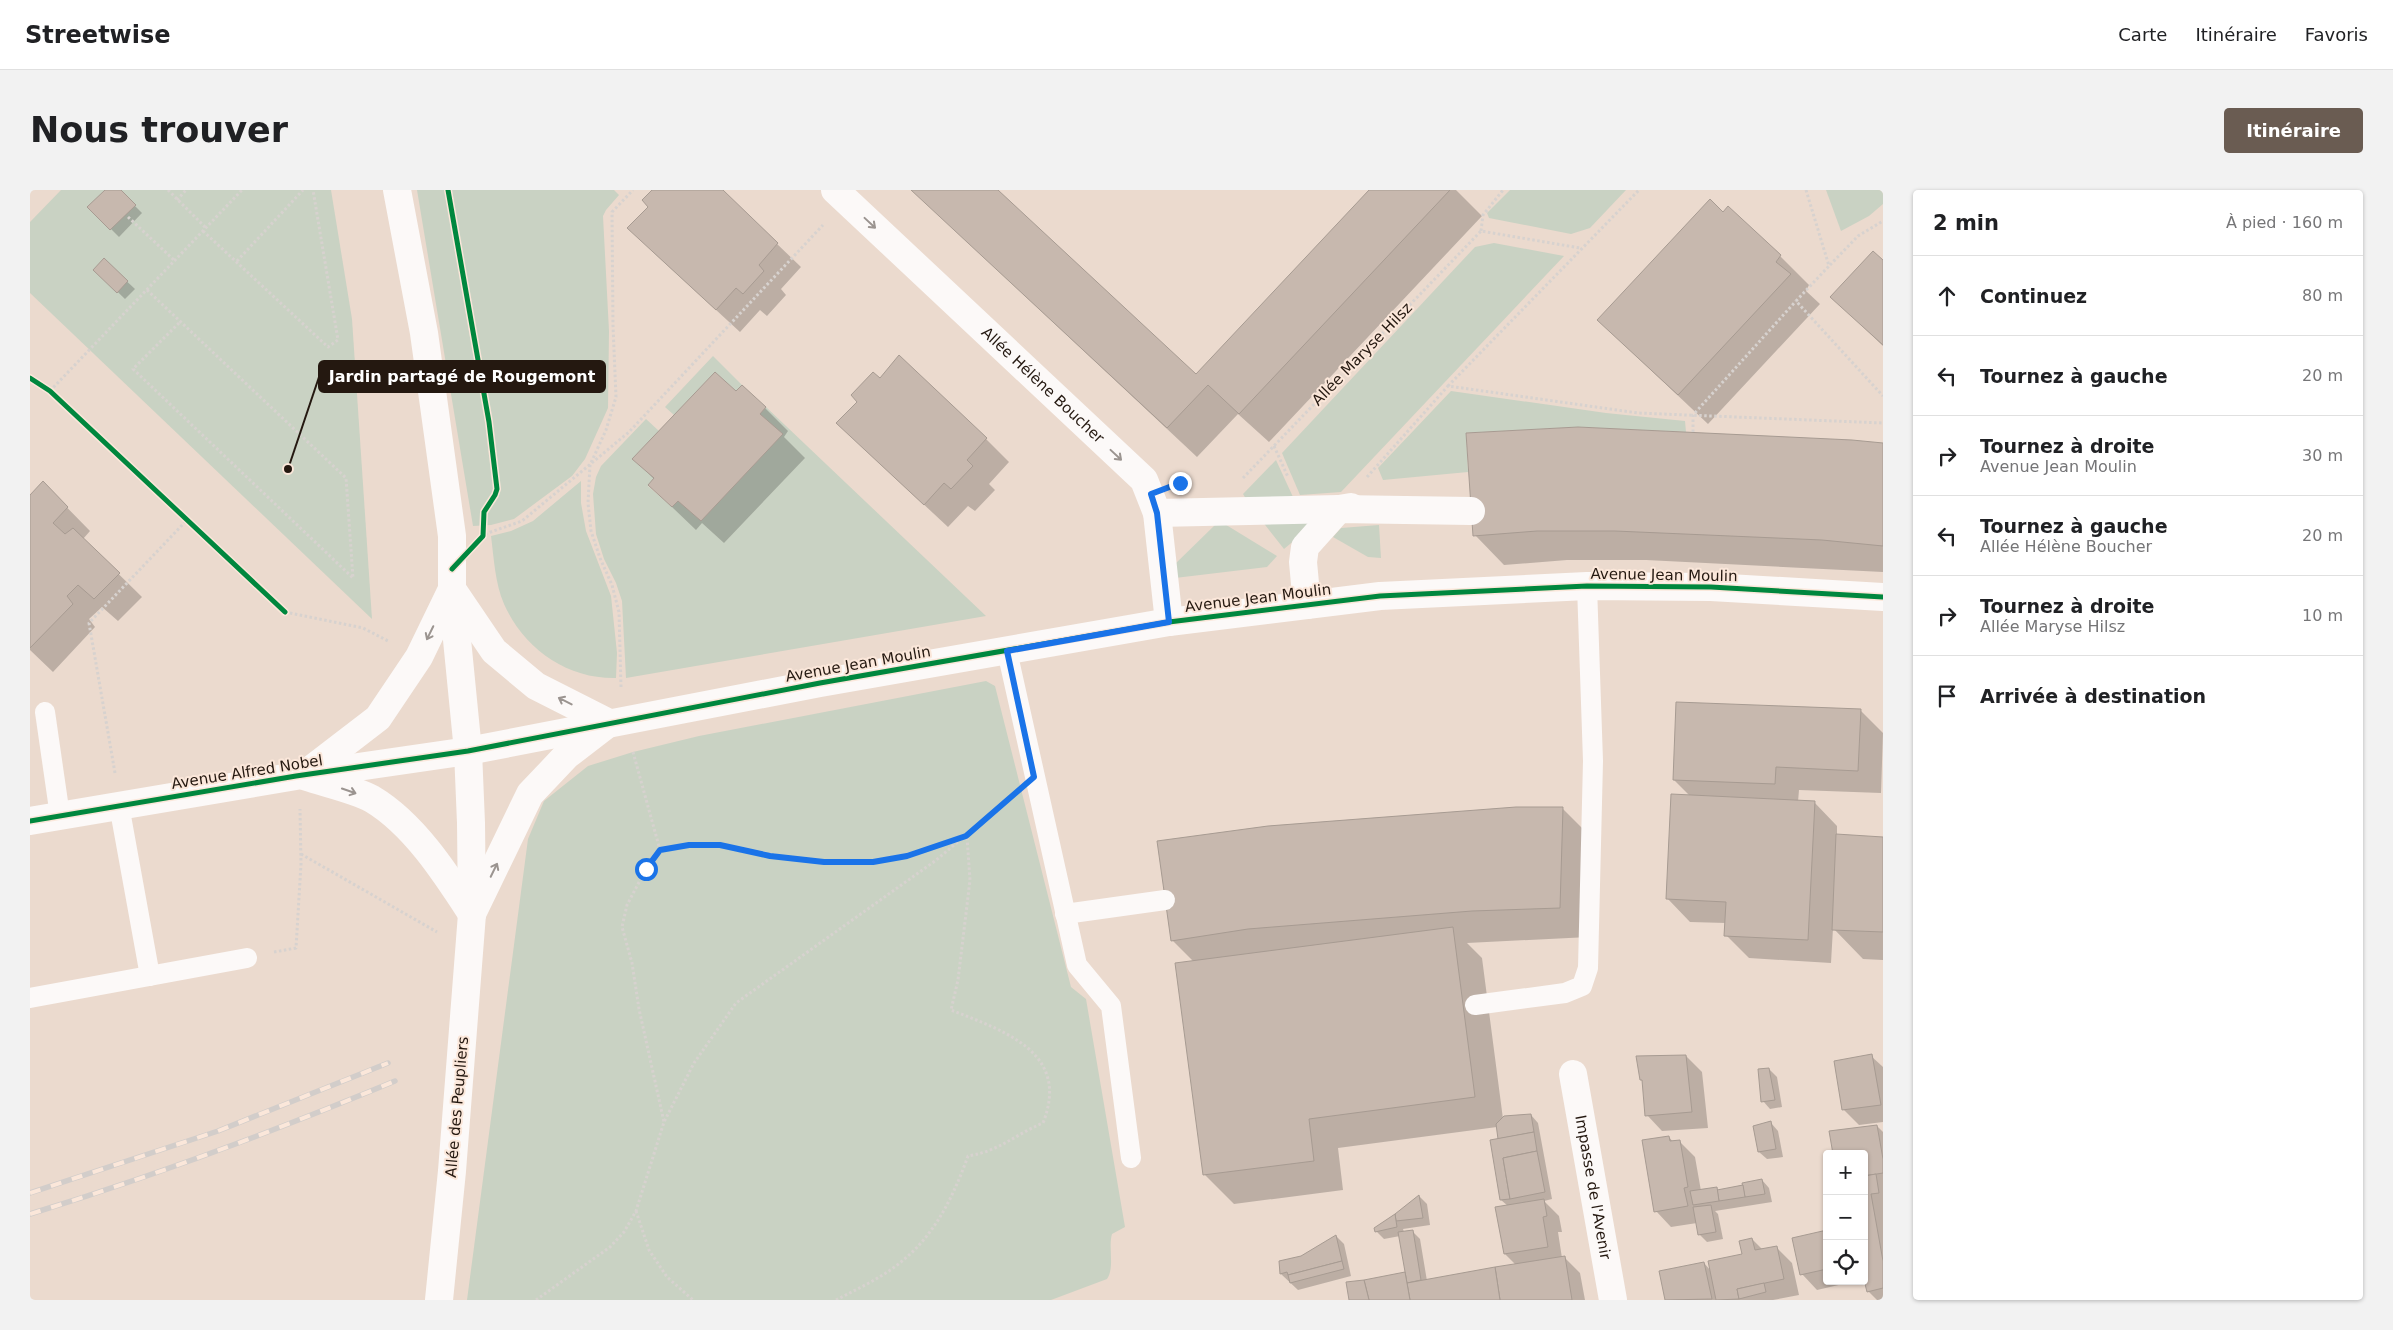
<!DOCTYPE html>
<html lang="fr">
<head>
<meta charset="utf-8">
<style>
	body { margin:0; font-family:"DejaVu Sans",sans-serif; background:#f2f2f2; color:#202124 }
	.controls { position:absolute; right:15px; bottom:15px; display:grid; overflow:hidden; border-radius:5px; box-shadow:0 1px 4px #0004 }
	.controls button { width:45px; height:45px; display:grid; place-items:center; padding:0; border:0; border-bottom:1px solid #e0e0e0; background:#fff; color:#202124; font:25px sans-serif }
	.stop { position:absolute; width:15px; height:15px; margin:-11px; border:4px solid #1a73e8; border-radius:50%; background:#fff }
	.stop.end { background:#1a73e8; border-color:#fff; box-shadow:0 1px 5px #0008 }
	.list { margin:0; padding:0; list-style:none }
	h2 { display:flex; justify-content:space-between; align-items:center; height:65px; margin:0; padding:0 20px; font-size:21px }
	h2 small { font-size:16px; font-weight:400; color:#757577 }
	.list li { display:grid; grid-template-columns:32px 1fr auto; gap:15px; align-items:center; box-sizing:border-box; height:80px; padding:0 20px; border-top:1px solid #e0e0e0 }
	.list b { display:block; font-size:19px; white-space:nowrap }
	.list p { margin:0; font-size:16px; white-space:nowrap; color:#757577 }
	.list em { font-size:16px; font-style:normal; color:#757577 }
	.icon { flex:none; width:28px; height:28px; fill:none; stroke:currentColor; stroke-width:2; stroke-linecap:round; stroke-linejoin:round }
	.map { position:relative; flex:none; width:1853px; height:1110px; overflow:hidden; border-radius:5px }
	header { display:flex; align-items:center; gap:30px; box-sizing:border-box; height:70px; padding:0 25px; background:#fff; border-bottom:1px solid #e0e0e0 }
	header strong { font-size:24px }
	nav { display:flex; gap:28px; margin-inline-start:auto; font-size:18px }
	.intro { display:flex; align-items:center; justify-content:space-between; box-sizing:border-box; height:120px; padding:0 30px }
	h1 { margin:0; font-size:35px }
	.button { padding:12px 22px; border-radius:5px; background:#6a5c52; color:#fff; font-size:18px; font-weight:700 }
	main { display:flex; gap:30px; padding:0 30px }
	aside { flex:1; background:#fff; border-radius:5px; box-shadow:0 1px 4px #0004 }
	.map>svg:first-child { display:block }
	.green { fill:#c9d2c3 }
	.shadow { fill:#0003 }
	.building { fill:#c7b8ae; stroke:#a79b92 }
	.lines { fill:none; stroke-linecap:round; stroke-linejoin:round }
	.path { stroke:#d7d2cf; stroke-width:3; stroke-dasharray:2.5 2.5; stroke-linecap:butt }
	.lane { stroke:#fcf9f8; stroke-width:20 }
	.street { stroke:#fcf9f8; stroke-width:28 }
	.secondary { stroke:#fcf9f8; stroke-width:28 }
	.primary { stroke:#fcf9f8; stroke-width:28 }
	.rail-casing { stroke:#d2cdca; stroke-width:5.5 }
	.rail { stroke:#fbe7da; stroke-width:4; stroke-dasharray:11; stroke-linecap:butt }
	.cycleway-casing { stroke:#fbe7da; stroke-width:8 }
	.cycleway { stroke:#00873e; stroke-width:5 }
	.oneway { stroke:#9b9490 }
	.route { stroke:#1a73e8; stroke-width:6 }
	.labels { text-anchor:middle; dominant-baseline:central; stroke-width:4; stroke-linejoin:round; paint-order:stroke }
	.street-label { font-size:15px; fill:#241810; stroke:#fbe7da }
	.leader { fill:none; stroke:#241810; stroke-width:2 }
	.callout-dot { fill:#241810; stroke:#fbe7da; stroke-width:2 }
	.callout { fill:#241810; stroke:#241810; stroke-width:2 }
	.callout-label { font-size:16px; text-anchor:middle; font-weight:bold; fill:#fff }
</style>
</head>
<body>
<header>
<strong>Streetwise</strong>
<nav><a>Carte</a><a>Itinéraire</a><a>Favoris</a></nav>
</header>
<div class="intro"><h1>Nous trouver</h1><a class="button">Itinéraire</a></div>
<main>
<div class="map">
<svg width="1853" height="1110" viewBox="0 0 1853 1110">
	<rect width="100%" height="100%" fill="#ebdace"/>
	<g class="green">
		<path d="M31,0h270l21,129 20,300 -342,-326v-71z"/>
		<path d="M387,0h197l5,5 -13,15 -3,6 6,115 -1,77 -23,51 -13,17 -58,43 -23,6 -18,1z"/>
		<path d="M1480,0h116l-36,38 -19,6 -82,-16 -2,-5z"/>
		<path d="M1796,0h57v14l-14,12 -28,15z"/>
		<path d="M1464,53l70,13 -223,236 -41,3 -18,-42 193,-206z"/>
		<path d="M683,166l29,29 -6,6 -21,-19 -41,43 -9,-8z"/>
		<path d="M1421,201l155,22 79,8 1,11 -108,-5 -112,6 2,39 -85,8 -5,-12z"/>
		<path d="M736,217l220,209 -360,62 -4,-77 -6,-18 -12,-24 -8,-25 -3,-40 3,-17 5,-11 45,-47 13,12 -27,28 22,19 -6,8 24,21 6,-6 23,20 81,-87 -22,-20z"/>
		<path d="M1246,270l17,37 -47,2 -3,-5z"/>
		<path d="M551,291v22l5,28 25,65 6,57 -1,25c-49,1 -92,-29 -112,-74 -9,-21 -10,-45 -13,-68l20,-5 22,-10z"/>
		<path d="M1290,329l-36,30 -22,-28z"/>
		<path d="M1193,333l54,33 -10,11 -92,11 -2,-12 43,-42z"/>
		<path d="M1349,335l2,33 -13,-1 -35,-20 8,-9z"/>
		<path d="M956,491l9,5 76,301 15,12 39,228 -13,7c-4,14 3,33 -5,45l-56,21h-584l61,-461 16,-38 44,-35 45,-14 66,-16z"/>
	</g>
	<g class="shadow">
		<path d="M77,0h12l23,23 -23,24 -30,-30z"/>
		<path d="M623,0h68l80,77 -20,22 5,6 -19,21 -7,-6 -20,22 -88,-81 -3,-44z"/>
		<path d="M882,0h84l200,186 175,-186h85l26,26 -213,226 -31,-28 -41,43z"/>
		<path d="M1693,24l57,42 29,29 -3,6 14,13 -112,120 -110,-104z"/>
		<path d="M74,70l31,29 -10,10 -30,-29z"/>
		<path d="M1853,72v84l-51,-49z"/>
		<path d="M850,189l106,60 23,23 -20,22 6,6 -20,21 -7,-5 -20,21 -87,-81z"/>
		<path d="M735,218l23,23 -4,6 21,21 -81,85 -22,-20 -6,7 -23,-22 -23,-23 5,-5 -21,-21z"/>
		<path d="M1853,254v128l-237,-12h-79l-63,5 -29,-30z"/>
		<path d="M13,293l47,48 -7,8 59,58 -24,24 -16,-14 -13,12 6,8 -42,45 -23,-22v-154z"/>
		<path d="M1830,520l23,23 -2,60 -82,-3 -1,12h16l23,24v10l46,2v122l-20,-1 -30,-31 -2,35 -82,-5 -23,-23v-12l-36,-1 -23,-24 23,-102 -16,-16z"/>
		<path d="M1533,619l29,29 -3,99 -122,6 15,15 21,161 28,-4 7,8 14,76 -8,2 15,15 3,16h-4l4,26h3l15,15 5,27h-235l15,-19 42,-8 -7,-37 -16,3 -8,-8 43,-35 8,8 3,21 -27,4 1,3 8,-1 8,8 7,42 90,-15 -12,-12 3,-48 -7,-6 -1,-60 -3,-13 -159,21 5,42 -109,14 -30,-30 -10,-212 -22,-22z"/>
		<path d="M1656,866l16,16 6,56 -46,3 -15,-16 -3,-33 -3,-2z"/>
		<path d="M1841,866l12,11v55l-24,3 -16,-16z"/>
		<path d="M1739,879l8,8 5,30 -12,2 -7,-8z"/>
		<path d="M1741,933l7,8 5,26 -16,2 -8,-7z"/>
		<path d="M1847,936l6,6v168h-6l-9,-9 -4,-137z"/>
		<path d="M1639,947l4,5 6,-1 16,16 6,34 15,-3 2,3 44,-11 7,8 3,14 -57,9 3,3 5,25 -16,3 -8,-8 -2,-11 -26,4 -15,-16z"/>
		<path d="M1797,1042v49h29l-39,9 -15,-16z"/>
		<path d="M1306,1046l8,8 7,32 -53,14 -17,-16z"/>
		<path d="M1722,1049l11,11 13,-3 16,16 7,32 -26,5h-107l-6,-28 44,-9 7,8 33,-16z"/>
	</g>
	<g class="building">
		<path d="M75,0h16l15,15 -26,25 -23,-23z"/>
		<path d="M622,0h71l55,53 -19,22 5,6 -21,23 -7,-6 -20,22 -89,-82 21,-21 -6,-7z"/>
		<path d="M881,0h87l198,184 173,-184h81l-211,224 -31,-29 -41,43z"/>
		<path d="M1680,9l13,13 5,-6 53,49 -5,7 15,12 -113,121 -81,-75z"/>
		<path d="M1843,61l10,9v85l-53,-48z"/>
		<path d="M74,68l24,23 -11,12 -24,-23z"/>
		<path d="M869,165l88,83 -20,22 6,6 -22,23 -7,-6 -20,22 -88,-82 21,-21 -6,-7 22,-23 7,6z"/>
		<path d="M685,182l21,19 6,-6 24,22 -6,7 23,20 -82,87 -23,-20 -6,6 -24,-22 6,-7 -22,-19z"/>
		<path d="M1548,237l274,13 31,3v103l-61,-6 -207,-9h-78l-64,5 -7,-103z"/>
		<path d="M13,291l25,26 -15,16 12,11 8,-6 47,45 -26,26 -16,-14 -11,11 6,8 -43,44v-153z"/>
		<path d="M1646,512l185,7 -3,62 -82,-4 -1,17 -102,-4z"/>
		<path d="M1641,604l144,7 -7,139 -84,-4 2,-34 -60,-3z"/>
		<path d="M1486,617h47l-3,101 -88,3 -224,18 -77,12 -14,-100 111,-15z"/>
		<path d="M1806,644l47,3v95l-51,-2z"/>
		<path d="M1423,737l22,170 -166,22 5,42 -111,14 -28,-212z"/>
		<path d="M1842,864l9,51 -39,5 -8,-49z"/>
		<path d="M1656,865l6,57 -47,4 -3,-36h-2l-4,-24z"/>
		<path d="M1739,878l6,32 -14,2 -3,-33z"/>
		<path d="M1501,924l3,18 -36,7 -2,-15 8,-8z"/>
		<path d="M1741,931l5,28 -18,3 -5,-26z"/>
		<path d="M1847,935l6,34v14l-19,3v-22h-31l-4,-23z"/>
		<path d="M1504,942l3,19 -34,7 7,41 -10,1 -10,-60z"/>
		<path d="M1639,946l1,5 10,-1 8,47 -4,1 4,18 -34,6 -12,-72z"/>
		<path d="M1507,961l8,41 -35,7 -7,-41z"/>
		<path d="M1846,984l3,19 -8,1 12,67v27l-16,4 -3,-12v-104z"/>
		<path d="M1732,989l3,15 -20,3 -3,-14z"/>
		<path d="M1713,995l2,12 -26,4 -2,-11z"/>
		<path d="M1687,997l2,14 -26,4 -3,-14z"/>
		<path d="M1389,1005l4,23 -27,3 -1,-7z"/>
		<path d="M1514,1009l3,17 -4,1 5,30 -44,7 -9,-47z"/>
		<path d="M1681,1015l5,27 -18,3 -5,-28z"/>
		<path d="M1365,1024l2,13 -22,5 -1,-4z"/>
		<path d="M1383,1040l8,50 -14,3 -9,-51z"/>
		<path d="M1797,1040v39l-27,6 -8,-37z"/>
		<path d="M1306,1045l6,26 -54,14 -1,-3 -7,2 -1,-13 22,-5z"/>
		<path d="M1722,1048l3,12 22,-4 7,33 -47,10 2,10 -23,1 -8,-39 34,-7 -3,-13z"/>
		<path d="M1535,1066l7,44h-72l-5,-33z"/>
		<path d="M1312,1071l2,8 -54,14 -2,-8z"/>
		<path d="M1674,1072l8,37 -47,1 -6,-29z"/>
		<path d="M1465,1077l5,33h-90l-3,-17z"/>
		<path d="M1375,1082l5,28h-41l-5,-20z"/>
		<path d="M1334,1090l5,20h-20l-3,-18z"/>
		<path d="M1734,1093l2,9 -27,7 -2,-10z"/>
	</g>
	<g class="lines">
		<g class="path">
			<path d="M138,0l38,38"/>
			<path d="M1776,0l23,76 -33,35 87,95"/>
			<path d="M147,10l9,-10"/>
			<path d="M98,27l47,44"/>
			<path d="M173,41l125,116 10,-7 -25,-150"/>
			<path d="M1451,41l2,-16 20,-25"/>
			<path d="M207,71l66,-71"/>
			<path d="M1800,75l28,-29 25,-15"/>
			<path d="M117,100l199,188 7,100 -220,-209 48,-48"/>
			<path d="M1418,196l191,-196"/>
			<path d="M20,201l192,-201"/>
			<path d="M1663,242v-17l103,-114"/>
			<path d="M1244,256l14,31"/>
			<path d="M1337,287l81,-91 190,27 245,10"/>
			<path d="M1213,288l238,-247 99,17"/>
			<path d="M455,344l37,-13 107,-89 194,-207"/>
			<path d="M255,422l78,16 27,14"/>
			<path d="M591,497l-2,-75 -7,-27 -12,-27 -9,-27 -3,-28 2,-38 16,-35 10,-33 -3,-71 -1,-114 21,-22"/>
			<path d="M603,562l27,98 -14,19 -19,36 -5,22 10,36 7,46 25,113"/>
			<path d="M85,583l-26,-150 98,-103"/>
			<path d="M630,660c20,-3 40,-7 61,-5 34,5 67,14 101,17 50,4 94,-9 141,-24"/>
			<path d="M271,664l136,78"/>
			<path d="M244,762l22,-4 5,-84 -1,-55"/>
			<path d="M606,1021l13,39 18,27 26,23"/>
			<path d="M506,1110l74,-53 14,-15 12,-21 28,-89 30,-59 42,-60 199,-142 74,-62"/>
			<path d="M806,1110c25,-13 52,-25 73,-45 29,-26 46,-63 59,-99 32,-5 46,-21 75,-33 28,-71 -39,-92 -92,-113l7,-30 12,-100 -3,-43"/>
		</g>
		<g class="lane">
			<path d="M977,461l70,314 34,41 20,152"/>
			<path d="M15,522l15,104"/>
			<path d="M89,615l31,171"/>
			<path d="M1035,724l100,-14"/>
			<path d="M0,808l217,-40"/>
			<path d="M1445,815l90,-12 17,-7 6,-18 5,-207 -6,-175"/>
		</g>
		<g class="street">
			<path id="s1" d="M805,0l309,290 13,33 12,109"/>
			<path d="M1127,323l182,-4 132,2"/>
			<path d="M422,399l42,62 42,35 73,37 -43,33 -36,38 -58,120"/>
			<path d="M1277,415l-4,-43 2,-15 34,-38 12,-2"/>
			<path d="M438,561l352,-68 349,-61 211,-26 207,-10 124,1 172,10"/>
			<path id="s2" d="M1543,884l40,226"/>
		</g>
		<g class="secondary">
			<path d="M275,584l73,-56 41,-61 33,-68"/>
			<path d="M277,587c18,6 49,13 65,22 42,25 74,75 100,115"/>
			<path d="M0,631l266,-45 172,-25"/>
		</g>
		<path class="primary" d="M367,0l27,143 28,203v53l16,162 3,72 1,91 -20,257 -13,129"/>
		<g class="rail-casing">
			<g id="rail">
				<path d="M0,1003l188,-62 170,-68"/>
				<path d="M0,1024c124,-38 245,-83 365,-133"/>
			</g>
		</g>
		<use href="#rail" class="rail"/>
		<g class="cycleway-casing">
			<g id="cycleway">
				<path d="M418,0l41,232 8,67 -2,6 -11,17 -1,24 -31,33"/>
				<path d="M0,188l20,13 235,221"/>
				<path d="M0,631l266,-45 172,-25 352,-68 349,-61 211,-26 207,-10 124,1 172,10"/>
			</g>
		</g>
		<use href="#cycleway" class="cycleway"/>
	</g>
	<defs><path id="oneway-shaft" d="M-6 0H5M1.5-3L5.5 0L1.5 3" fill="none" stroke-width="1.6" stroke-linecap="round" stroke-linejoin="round" transform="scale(1.25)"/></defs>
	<g class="oneway">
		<use href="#oneway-shaft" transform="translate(840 33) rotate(43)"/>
		<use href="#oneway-shaft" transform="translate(1086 265) rotate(43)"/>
		<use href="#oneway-shaft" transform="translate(400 443) rotate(116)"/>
		<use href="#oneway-shaft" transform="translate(535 511) rotate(-153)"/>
		<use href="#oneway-shaft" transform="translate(319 601) rotate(19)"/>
		<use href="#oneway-shaft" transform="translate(464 680) rotate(-64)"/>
	</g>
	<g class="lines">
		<path class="route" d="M616,679l14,-19 29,-5h31l50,11 54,6h49l34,-6 59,-20 68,-59 -27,-126 162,-29 -12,-109 -6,-19 29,-11"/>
	</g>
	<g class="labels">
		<g class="street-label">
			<text transform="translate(1332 164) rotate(-46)">Allée Maryse Hilsz</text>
			<text stroke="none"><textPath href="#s1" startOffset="285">Allée Hélène Boucher</textPath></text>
			<text transform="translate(1634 385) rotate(1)">Avenue Jean Moulin</text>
			<text transform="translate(1228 408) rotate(-7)">Avenue Jean Moulin</text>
			<text transform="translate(828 474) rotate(-10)">Avenue Jean Moulin</text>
			<text transform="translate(217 582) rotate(-9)">Avenue Alfred Nobel</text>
			<text transform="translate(427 917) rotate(-85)">Allée des Peupliers</text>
			<text stroke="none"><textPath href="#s2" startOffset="115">Impasse de l'Avenir</textPath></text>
		</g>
	</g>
	<path class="leader" d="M258 279L289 187"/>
	<circle class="callout-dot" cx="258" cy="279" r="5"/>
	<rect class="callout" x="289" y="171" width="286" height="31" rx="5"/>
	<g class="callout-label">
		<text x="432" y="192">Jardin partagé de Rougemont</text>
	</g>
</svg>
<div class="controls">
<button>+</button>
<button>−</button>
<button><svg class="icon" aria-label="locate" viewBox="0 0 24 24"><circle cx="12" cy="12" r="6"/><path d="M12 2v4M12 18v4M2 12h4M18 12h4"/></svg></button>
</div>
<div class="stop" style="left:616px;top:679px"></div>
<div class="stop end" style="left:1150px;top:293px"></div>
</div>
<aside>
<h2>2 min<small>À pied · 160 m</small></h2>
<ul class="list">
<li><svg class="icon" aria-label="ahead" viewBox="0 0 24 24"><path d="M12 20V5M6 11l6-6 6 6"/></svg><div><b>Continuez</b></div><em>80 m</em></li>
<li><svg class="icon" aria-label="left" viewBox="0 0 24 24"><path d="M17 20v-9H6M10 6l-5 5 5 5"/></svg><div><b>Tournez à gauche</b></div><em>20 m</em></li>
<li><svg class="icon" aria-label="right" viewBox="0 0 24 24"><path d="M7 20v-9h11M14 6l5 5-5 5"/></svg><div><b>Tournez à droite</b><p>Avenue Jean Moulin</p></div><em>30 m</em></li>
<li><svg class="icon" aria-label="left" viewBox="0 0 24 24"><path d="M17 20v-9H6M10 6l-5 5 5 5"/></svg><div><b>Tournez à gauche</b><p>Allée Hélène Boucher</p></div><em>20 m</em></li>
<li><svg class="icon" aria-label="right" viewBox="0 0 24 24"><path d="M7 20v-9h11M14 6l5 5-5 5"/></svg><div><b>Tournez à droite</b><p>Allée Maryse Hilsz</p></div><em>10 m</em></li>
<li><svg class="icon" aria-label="arrive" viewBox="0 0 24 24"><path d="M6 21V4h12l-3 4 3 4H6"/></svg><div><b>Arrivée à destination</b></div></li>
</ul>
</aside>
</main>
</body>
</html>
